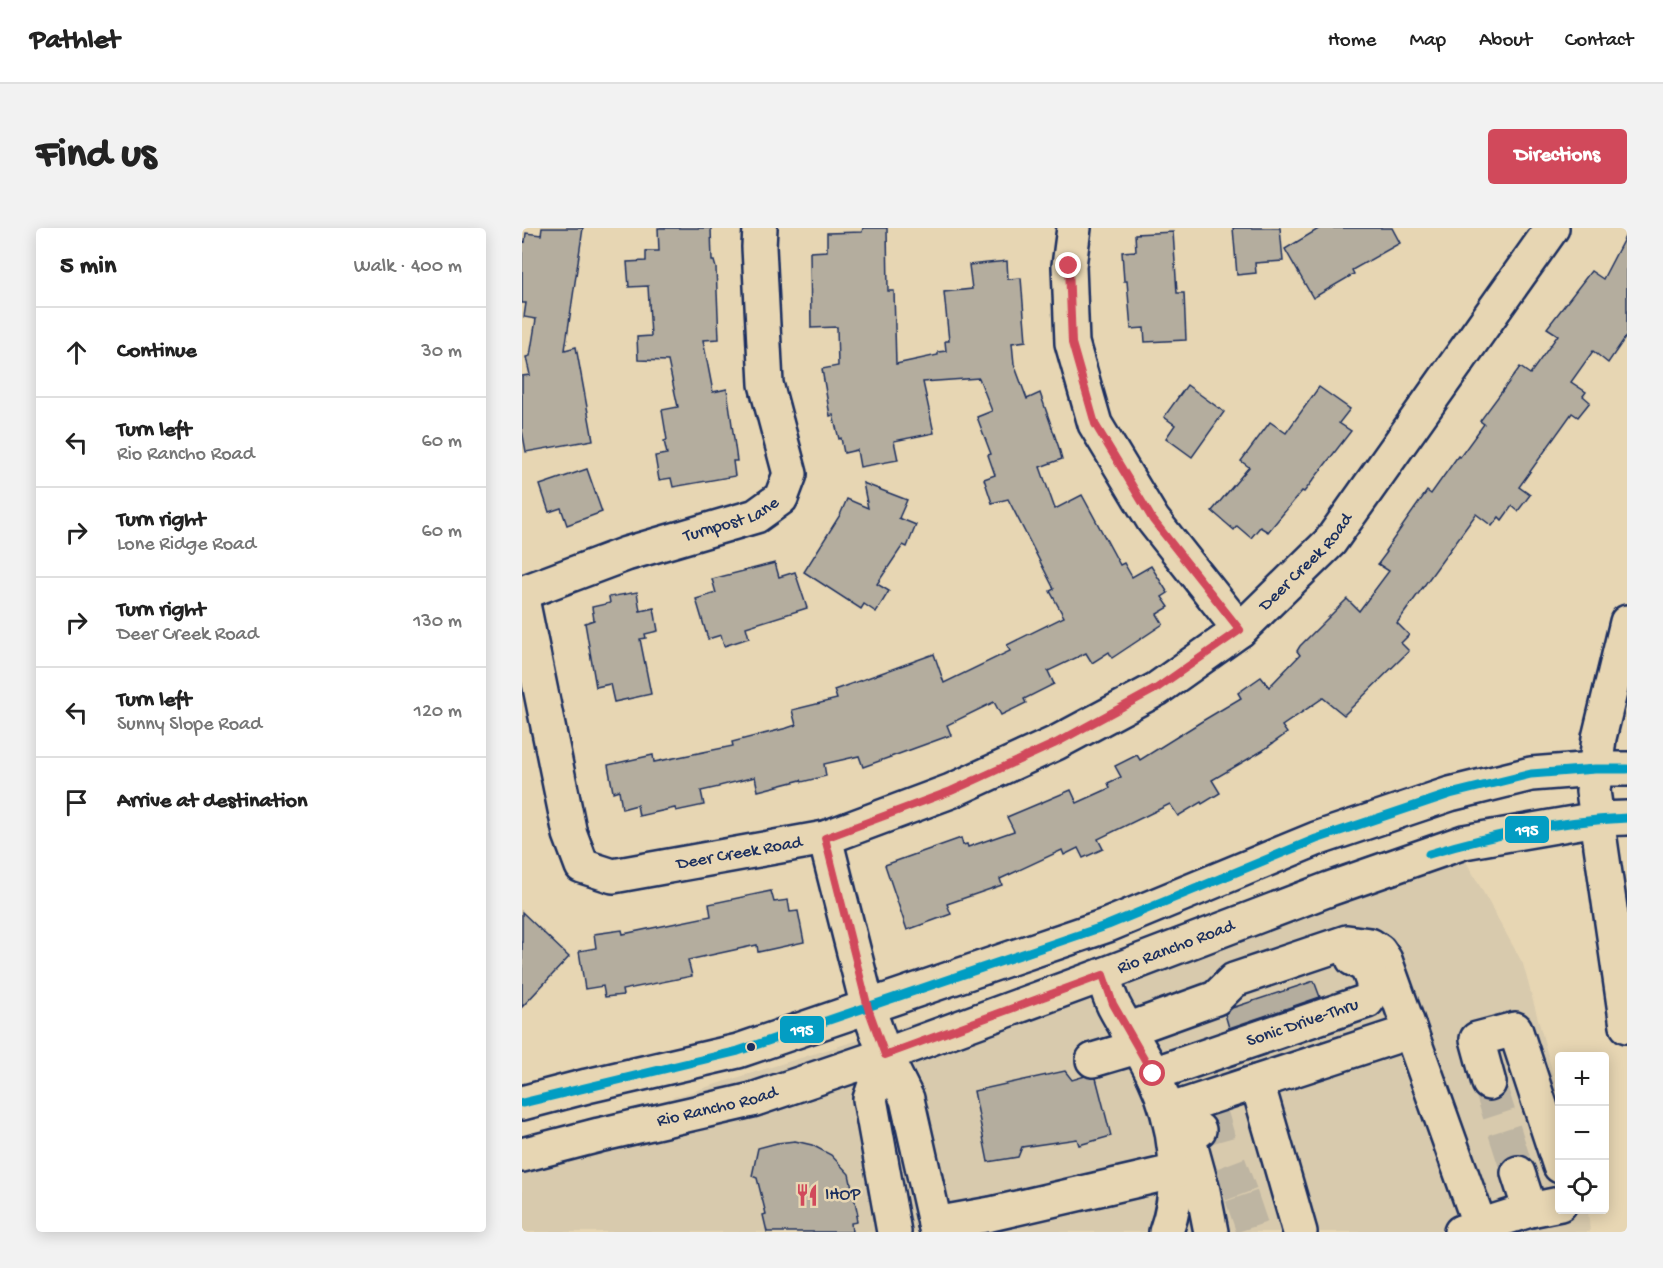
<!DOCTYPE html>
<html lang="en">
<head>
<meta charset="utf-8">
<style>
	body { margin:0; font-family:"Gochi Hand",sans-serif; background:#f2f2f2; color:#222 }
	.controls { position:absolute; right:18px; bottom:18px; display:grid; overflow:hidden; border-radius:6px; box-shadow:0 3px 15px #0003 }
	.controls button { width:54px; height:54px; display:grid; place-items:center; padding:0; border:0; border-bottom:2px solid #e0e0e0; background:#fff; color:#222; font:30px sans-serif }
	.stop { position:absolute; width:18px; height:18px; margin:-14px; border:4px solid #d1495b; border-radius:50%; background:#fff }
	.stop.end { background:#d1495b; border-color:#fff; box-shadow:0 2px 6px #0008 }
	.list { margin:0; padding:0; list-style:none }
	h2 { display:flex; justify-content:space-between; align-items:center; height:78px; margin:0; padding:0 24px; font-size:26px }
	h2 small { font-size:20px; font-weight:400; color:#767676 }
	.list li { display:grid; grid-template-columns:39px 1fr auto; gap:18px; align-items:center; box-sizing:border-box; height:90px; padding:0 24px; border-top:2px solid #e0e0e0 }
	.list b { display:block; font-size:22px; white-space:nowrap }
	.list p { margin:0; font-size:20px; white-space:nowrap; color:#767676 }
	.list em { font-size:20px; font-style:normal; color:#767676 }
	.icon { flex:none; width:33px; height:33px; fill:none; stroke:currentColor; stroke-width:2; stroke-linecap:round; stroke-linejoin:round }
	.map { position:relative; flex:none; width:1105px; height:1004px; overflow:hidden; border-radius:6px }
	header { display:flex; align-items:center; gap:36px; box-sizing:border-box; height:84px; padding:0 30px; background:#fff; border-bottom:2px solid #e0e0e0 }
	header strong { font-size:28px }
	nav { display:flex; gap:33px; margin-inline-start:auto; font-size:21px }
	.intro { display:flex; align-items:center; justify-content:space-between; box-sizing:border-box; height:144px; padding:0 36px }
	h1 { margin:0; font-size:42px }
	.button { padding:15px 27px; border-radius:6px; background:#d1495b; color:#fff; font-size:21px; font-weight:700 }
	main { display:flex; gap:36px; padding:0 36px }
	aside { flex:1; background:#fff; border-radius:6px; box-shadow:0 3px 15px #0003 }
	.map>svg:first-child { display:block }
	.built { fill:#d8caad }
	.building { fill:#b4ad9e; stroke:#1b2f5e; stroke-width:1.5 }
	.lines { fill:none; stroke-linecap:round; stroke-linejoin:round }
	.minor-tunnel { stroke:#beb5a2; stroke-width:33; stroke-dasharray:33 16; stroke-linecap:butt }
	.minor-casing { stroke:#1b2f5e; stroke-width:38 }
	.major-casing { stroke:#1b2f5e; stroke-width:38 }
	.highway-casing { stroke:#1b2f5e; stroke-width:38 }
	.minor { stroke:#e7d6b3; stroke-width:33 }
	.major { stroke:#e7d6b3; stroke-width:33 }
	.highway { stroke:#e7d6b3; stroke-width:33 }
	.bus-1-casing { stroke:#e7d6b3; stroke-width:14 }
	.bus-1 { stroke:#039dc3; stroke-width:9 }
	.route { stroke:#d1495b; stroke-width:8 }
	.bus-dot { fill:#1b2f5e; stroke:#e7d6b3; stroke-width:2 }
	.labels { text-anchor:middle; dominant-baseline:central; stroke-width:5; stroke-linejoin:round; paint-order:stroke }
	.street-label { font-size:18px; fill:#1b2f5e; stroke:#e7d6b3 }
	.poi-label { font-size:18px; fill:#1b2f5e; stroke:#e7d6b3; text-anchor:start }
	.line-badge { stroke:#e7d6b3; stroke-width:2 }
	.badge-label { font-size:16px; text-anchor:middle; font-weight:bold; fill:#fff }
</style>
</head>
<body>
<header>
<strong>Pathlet</strong>
<nav><a>Home</a><a>Map</a><a>About</a><a>Contact</a></nav>
</header>
<div class="intro"><h1>Find us</h1><a class="button">Directions</a></div>
<main>
<aside>
<h2>5 min<small>Walk · 400 m</small></h2>
<ul class="list">
<li><svg class="icon" aria-label="ahead" viewBox="0 0 24 24"><path d="M12 20V5M6 11l6-6 6 6"/></svg><div><b>Continue</b></div><em>30 m</em></li>
<li><svg class="icon" aria-label="left" viewBox="0 0 24 24"><path d="M17 20v-9H6M10 6l-5 5 5 5"/></svg><div><b>Turn left</b><p>Rio Rancho Road</p></div><em>60 m</em></li>
<li><svg class="icon" aria-label="right" viewBox="0 0 24 24"><path d="M7 20v-9h11M14 6l5 5-5 5"/></svg><div><b>Turn right</b><p>Lone Ridge Road</p></div><em>60 m</em></li>
<li><svg class="icon" aria-label="right" viewBox="0 0 24 24"><path d="M7 20v-9h11M14 6l5 5-5 5"/></svg><div><b>Turn right</b><p>Deer Creek Road</p></div><em>130 m</em></li>
<li><svg class="icon" aria-label="left" viewBox="0 0 24 24"><path d="M17 20v-9H6M10 6l-5 5 5 5"/></svg><div><b>Turn left</b><p>Sunny Slope Road</p></div><em>120 m</em></li>
<li><svg class="icon" aria-label="arrive" viewBox="0 0 24 24"><path d="M6 21V4h12l-3 4 3 4H6"/></svg><div><b>Arrive at destination</b></div></li>
</ul>
</aside>
<div class="map">
<svg width="1105" height="1004" viewBox="0 0 1105 1004">
	<rect width="100%" height="100%" fill="#e7d6b3"/>
	<filter id="ink" filterUnits="userSpaceOnUse"><feTurbulence type="fractalNoise" baseFrequency=".0167" numOctaves="2"/><feDisplacementMap in="SourceGraphic" scale="12" xChannelSelector="R" yChannelSelector="G"/><feConvolveMatrix kernelMatrix="1 2 1 2 8 2 1 2 1" color-interpolation-filters="sRGB"/></filter>
	<g filter="url(#ink)">
		<path class="built" d="M940,626l61,110 36,132 1,114h28l2,22h-1068v-88z"/>
		<g class="building">
			<path d="M20,0h41l-18,122 11,-3 17,93 -67,12 -4,-22v-54l8,-1 -4,-18 4,-1 6,-37 -12,-2 2,-14h-4v-62l3,1 1,-9 15,2z"/>
			<path d="M136,0h53l1,33h2l2,7 3,71 -16,1 10,52 14,-3 10,72h-4l2,15 -62,11 -2,-9 -12,2 -4,-24 12,-2 -3,-13 3,-1 -5,-30 16,-3 -10,-46 -30,-1 -1,-23 14,-1 -3,-50 -19,1 -2,-25 19,-1v-10h13z"/>
			<path d="M341,0h24l1,63h6l2,73 42,-9v-3l8,-1 -1,-10h4l-5,-49 28,-3 -3,-24 38,-4 1,18 13,-1 5,63 -14,2 2,21 13,35 13,-6 19,55 3,11 -22,8 15,42 27,-14 38,70 4,-2 8,14 19,-11 17,27 -6,4 7,10 -12,7 6,10 -51,34 -3,-6 -17,11 -6,-10 -38,18 6,13 -30,15 2,4 -25,12 -7,-13 -47,23 4,10 -88,32 -4,-11 -35,8 2,12 -24,6 -1,-2 -43,11 -3,-14 -36,9v1l-18,4 3,14 -28,6 -1,-3 -36,8 -2,-11 -15,4 -3,-19 -6,2 -5,-27 45,-10 1,7 79,-16 -1,-4 55,-14 9,-3 -4,-15 45,-11 -3,-9 100,-36 10,29 66,-32 -3,-6 57,-28 -14,-26 4,-2 -46,-90 -16,4 -8,-24 11,-4 -7,-20 3,-1 -14,-37 15,-6 -13,-33 -56,4 11,51 -40,8 4,19 -38,7 -3,-17 -13,3 -3,-15 -2,1 -6,-24 -3,1 -8,-47 16,-3 -1,-39 -26,1 -1,-76 17,-1v-18l35,-1z"/>
			<path d="M711,0h47l3,33 -28,2 1,10 -19,2z"/>
			<path d="M798,0h72l8,15 -48,27 2,4 -41,24 -28,-49z"/>
			<path d="M651,4l4,61h7l2,47 -41,2 -1,-14 -13,1 -4,-48h-3l-2,-29 14,-1 -1,-17z"/>
			<path d="M1105,5v102l-19,28 -15,-12 -22,31 15,10 -3,4 7,6 -12,15 -6,-4 -53,74 11,8 -12,16 -6,-5 -10,14 -3,-3 -7,9 -16,-12 -79,109 12,12 -8,8 8,8 -65,64 -21,-17 -41,28 5,7 -25,18 -50,29 8,13 -18,11 -1,-2 -23,14 -8,-12 -72,35 5,10 -20,9 -5,-10 -14,7 -2,-5 -62,29 2,6 -55,19 4,10 -44,16 -22,-65 76,-27 2,7 4,-1 1,3 46,-16 -7,-14 64,-27 6,13 33,-15 -2,-5 13,-6 -6,-11 22,-11 3,5 64,-40 37,-22 -3,-5 23,-16 8,10 31,-32 -3,-4 3,-5 47,-47 12,12 30,-40 -11,-7 9,-12 -2,-1 42,-60 4,3 27,-38 2,1 24,-33 -4,-3 40,-54 10,7 28,-39 -11,-7 44,-57 12,8z"/>
			<path d="M665,157l37,27 -32,45 -26,-19 9,-13 -11,-8z"/>
			<path d="M797,159l31,22 -11,14 12,8 -47,61 -2,-1 -34,41 -8,-5 -9,11 -14,-12 -3,4 -22,-19 37,-44 -8,-6 29,-39 16,11z"/>
			<path d="M65,241l15,43 -35,13 -6,-17 -12,4 -9,-27z"/>
			<path d="M341,255l44,17 -8,18 17,7 -9,22 -4,-2 -26,39 12,7 -13,21 -12,-8 -3,5 -57,-37 36,-57 7,-16 21,9z"/>
			<path d="M253,335l4,14 16,-5 12,36 -61,19 3,11 -25,8 -3,-11 -13,4 -12,-40 20,-6 -4,-14z"/>
			<path d="M115,364l3,19 14,-3 4,23 -13,3 1,4 -6,1 11,55 -37,8 -4,-18 -14,3 -11,-64 9,-3 -2,-13 18,-4 -1,-6z"/>
			<path d="M249,663l3,11 14,-2 2,12 8,-1 6,31 -46,10 -1,-7 -69,15 4,16 -70,14 1,5 -18,2 -2,-11 -18,3 -6,-38 17,-3 -2,-14 28,-4 1,4 88,-18 -2,-12z"/>
			<path d="M0,684l47,45 -47,50z"/>
			<path d="M792,753l6,16 -91,31 -4,-14 7,-6z"/>
			<path d="M543,843l7,9 13,-4 11,2 15,58 -32,9 -2,-6 -55,8 -4,10 -30,5 -14,-71z"/>
			<path d="M273,913l17,4 19,10 18,19 9,41 -2,1 1,6 -6,1 1,9h-85l-4,-17 3,-1 -9,-36 -5,-2 6,-28 19,-5z"/>
		</g>
		<g class="lines">
			<g class="minor-tunnel">
				<path d="M967,855l29,90"/>
				<path d="M677,902l45,-13"/>
				<path d="M698,957l42,-16"/>
				<path d="M709,989l41,-14"/>
			</g>
			<g class="minor-casing">
				<g id="minor">
					<path d="M552,0l-5,38 3,77 23,81 58,96 87,110"/>
					<path id="s1" d="M0,365l104,-39 130,-38 25,-18 9,-24 -24,-90 -7,-137 1,-19"/>
					<path id="s2" d="M0,371l48,235 12,32 31,10 212,-38 126,-47 105,-48 101,-54 83,-59 90,-88 222,-314"/>
					<path d="M303,610l43,170 17,47 22,44 30,133"/>
					<path d="M581,747c3,10 6,21 11,31 12,23 28,45 39,68 23,48 31,108 13,158"/>
					<path d="M605,802l89,-32 18,-18 113,-38 23,3 9,6 6,9 95,266"/>
					<path d="M363,827l-15,44 24,133"/>
					<path d="M571,832l44,-13"/>
					<path id="s3" d="M631,846l214,-73c11,-13 5,-22 -1,-35l-13,-7"/>
					<path d="M735,854l43,150"/>
					<path d="M967,855l-12,-44 38,-10 45,137"/>
					<path d="M646,883l241,-79"/>
					<path d="M677,902l-12,3 16,58 8,41"/>
					<path d="M996,945l12,37"/>
					<path d="M413,996l56,-10 186,-43"/>
					<path d="M939,1004l69,-22 30,-6"/>
				</g>
			</g>
			<g class="major-casing">
				<g id="major">
					<path d="M0,875l65,-17 151,-35 370,-126 208,-86 134,-45 81,-20 64,-5h32"/>
					<path id="s4" d="M0,927l77,-20 153,-35 133,-45 218,-80 226,-86 135,-47 133,-23 30,-1"/>
				</g>
			</g>
			<g class="highway-casing">
				<path id="highway" d="M1105,394l-28,116 -6,53 34,235"/>
			</g>
			<use href="#minor" class="minor"/>
			<use href="#major" class="major"/>
			<use href="#highway" class="highway"/>
			<g class="bus-1-casing">
				<g id="bus-1">
					<path d="M907,626c65,-20 130,-33 198,-36"/>
					<path d="M0,875l216,-52 370,-126 208,-86 134,-45 81,-20 64,-5h32"/>
				</g>
			</g>
			<use href="#bus-1" class="bus-1"/>
		</g>
	</g>
	<g class="lines" filter="url(#ink)">
		<path class="route" d="M547,38l3,77 23,81 58,96 87,110 -83,58 -101,55 -105,48 -126,47 43,170 17,47 218,-80 10,29 40,70"/>
	</g>
	<defs>
		<g id="restaurant-bare" transform="scale(1.8)"><path d="M-5-6h1v4h1v-4h1v4h1v-4h1v5L-1.5 .5V6h-2V.5L-5-1ZM5-6V6H3V1.5H1.5Q1.5-4 5-6Z" fill="#d1495b" stroke="#e7d6b3" stroke-width="2.5" paint-order="stroke"/></g>
	</defs>
	<g fill-rule="evenodd">
		<use href="#restaurant-bare" x="285" y="967"/>
	</g>
	<circle class="bus-dot" cx="229" cy="819" r="5"/>
	<g class="labels">
		<g class="street-label">
			<text stroke="none"><textPath href="#s1" startOffset="222">Turnpost Lane</textPath></text>
			<text stroke="none"><textPath href="#s2" startOffset="1083">Deer Creek Road</textPath></text>
			<text stroke="none"><textPath href="#s2" startOffset="435">Deer Creek Road</textPath></text>
			<text stroke="none"><textPath href="#s4" startOffset="687">Rio Rancho Road</textPath></text>
			<text stroke="none"><textPath href="#s3" startOffset="158">Sonic Drive-Thru</textPath></text>
			<text stroke="none"><textPath href="#s4" startOffset="201">Rio Rancho Road</textPath></text>
		</g>
		<g class="poi-label">
			<text x="303" y="967">IHOP</text>
		</g>
	</g>
	<g class="line-badge">
		<rect x="982" y="587" width="46" height="29" rx="6" fill="#039dc3"/>
		<rect x="257" y="787" width="46" height="29" rx="6" fill="#039dc3"/>
	</g>
	<g class="badge-label">
		<text x="1005" y="607">195</text>
		<text x="280" y="807">195</text>
	</g>
</svg>
<div class="controls">
<button>+</button>
<button>−</button>
<button><svg class="icon" aria-label="locate" viewBox="0 0 24 24"><circle cx="12" cy="12" r="6"/><path d="M12 2v4M12 18v4M2 12h4M18 12h4"/></svg></button>
</div>
<div class="stop" style="left:631px;top:846px"></div>
<div class="stop end" style="left:547px;top:38px"></div>
</div>
</main>
</body>
</html>
